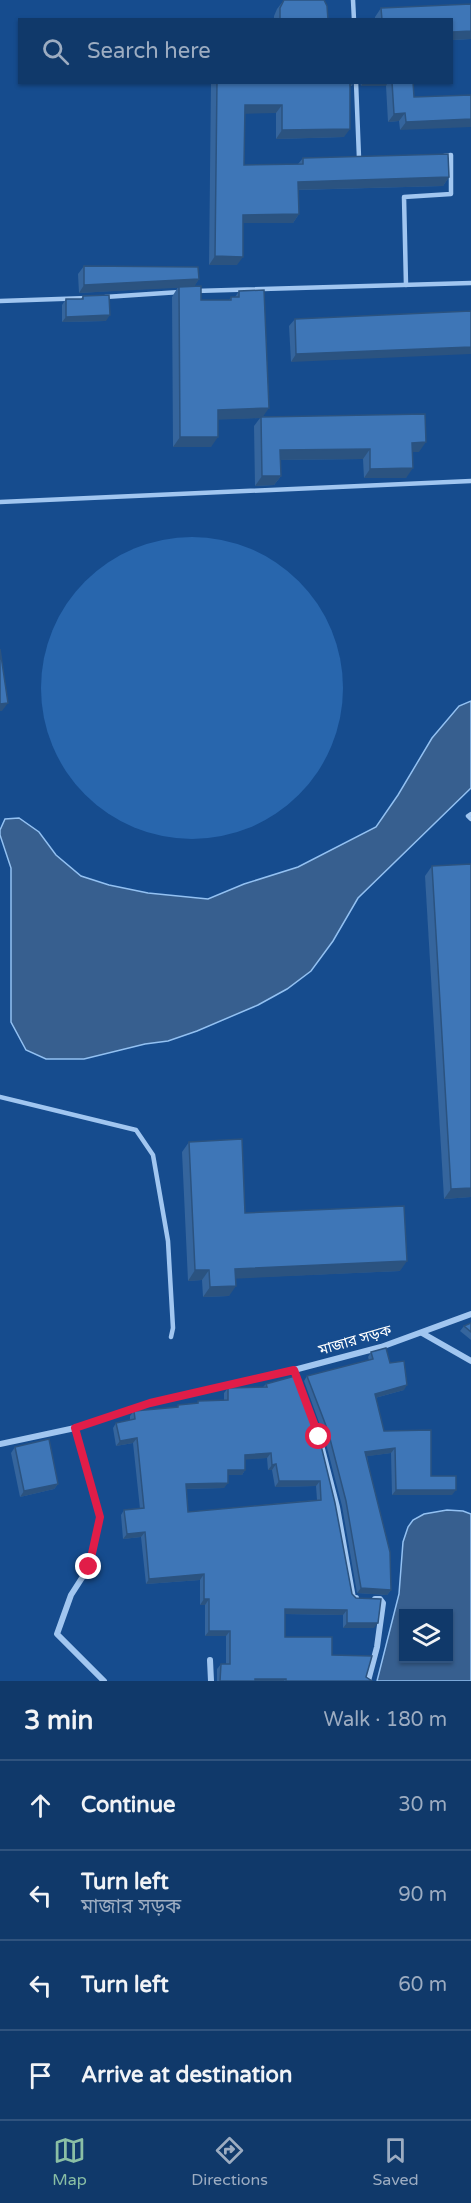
<!DOCTYPE html>
<html lang="en">
<head>
<meta charset="utf-8">
<style>
	body { margin:0; font-family:"Varela Round","Noto Sans Bengali",sans-serif; background:#194070; color:#f1f3f6 }
	.controls { position:absolute; right:18px; bottom:18px; display:grid; overflow:hidden; border-radius:0px; box-shadow:0 2px 4px #0004 }
	.controls button { width:54px; height:54px; display:grid; place-items:center; padding:0; border:0; border-bottom:2px solid #30537e; background:#10396a; color:#f1f3f6; font:30px sans-serif }
	.stop { position:absolute; width:18px; height:18px; margin:-14px; border:4px solid #e11d48; border-radius:50%; background:#fff }
	.stop.end { background:#e11d48; border-color:#fff; box-shadow:0 2px 6px #0008 }
	.list { margin:0; padding:0; list-style:none }
	h2 { display:flex; justify-content:space-between; align-items:center; height:78px; margin:0; padding:0 24px; font-size:26px }
	h2 small { font-size:20px; font-weight:400; color:#9cacc1 }
	.list li { display:grid; grid-template-columns:39px 1fr auto; gap:18px; align-items:center; box-sizing:border-box; height:90px; padding:0 24px; border-top:2px solid #30537e }
	.list b { display:block; font-size:22px; white-space:nowrap }
	.list p { margin:0; font-size:20px; white-space:nowrap; color:#9cacc1 }
	.list em { font-size:20px; font-style:normal; color:#9cacc1 }
	.icon { flex:none; width:33px; height:33px; fill:none; stroke:currentColor; stroke-width:2; stroke-linecap:round; stroke-linejoin:round }
	.map { position:relative; flex:none; width:471px; height:1681px; overflow:hidden }
	.search { position:absolute; background:#10396a; box-shadow:0 2px 4px #0004; left:18px; right:18px; top:18px; height:66px; display:flex; align-items:center; gap:15px; box-sizing:border-box; padding:0 21px; border-radius:0px; color:#9cacc1; font-size:22px }
	.sheet { height:438px; background:#10396a }
	nav { display:flex; justify-content:space-around; align-items:center; box-sizing:border-box; height:84px; border-top:2px solid #30537e; background:#10396a; font-size:16px; color:#9cacc1 }
	nav a { display:grid; justify-items:center; gap:3px }
	nav .on { color:#8abfa5 }
	.map>svg:first-child { display:block }
	.green { fill:#2866ad }
	.water { fill:#375f8f; stroke:#93c1f2; stroke-width:1.5; fill-rule:evenodd }
	.lines { fill:none; stroke-linecap:round; stroke-linejoin:round }
	.service { stroke:#a1c6f0; stroke-width:4.5 }
	.minor { stroke:#a1c6f0; stroke-width:6 }
	.wall { fill:#35659d; fill-rule:evenodd }
	.shaded-wall { fill:#2b5380 }
	.building { fill:#3e76b7; stroke:#2b5380; stroke-width:1.5; fill-rule:evenodd }
	.route { stroke:#e11d48; stroke-width:8 }
	.labels { text-anchor:middle; dominant-baseline:central; stroke-width:5; stroke-linejoin:round; paint-order:stroke }
	.street-label { font-size:15px; fill:#fff; stroke:#164c8e }
</style>
</head>
<body>
<div class="map">
<svg width="471" height="1681" viewBox="0 0 471 1681">
	<rect width="100%" height="100%" fill="#164c8e"/>
	<circle class="green" cx="192" cy="688" r="151"/>
	<g class="water">
		<path d="M471,701v87l-113,110 -25,43 -22,30 -24,18 -29,16 -61,26 -29,10 -23,3 -61,15h-38l-20,-9 -15,-28v-154l-11,-33v-5l5,-11 14,-1 20,14 17,23 25,21 28,9 39,8 60,6 36,-15 54,-17 78,-40 22,-32 34,-57 27,-32z"/>
		<path d="M447,1510l16,1 8,3v167h-94l22,-87 4,-52 5,-15 5,-7 11,-6zM404,1614h44v44h-44z"/>
	</g>
	<g class="lines">
		<g class="service">
			<path d="M353,0l1,20"/>
			<path d="M356,82l3,76h2"/>
			<path d="M406,285l-2,-88 47,-3v-39l-7,1"/>
			<path d="M195,291l276,-8"/>
			<path d="M105,297l75,-5"/>
			<path d="M0,301l88,-3"/>
			<path d="M0,502l471,-21"/>
			<path d="M471,814l-3,2 3,3"/>
			<path d="M0,1097l136,33 17,25 15,86 5,87 -2,9"/>
		</g>
		<g class="minor">
			<path d="M422,1333l49,28"/>
			<path d="M294,1370l25,67 18,70 16,91h3"/>
			<path d="M75,1428l25,89 -11,50 -18,28 -14,39 47,47"/>
			<path d="M0,1444l75,-16 75,-25 144,-33 87,-23 90,-33"/>
			<path d="M210,1660l1,21"/>
			<path d="M368,1681l9,-34 6,-44 -3,-4h-5"/>
		</g>
	</g>
	<g class="wall">
		<path d="M284,0l44,20h-54v-4l3,-7z"/>
		<path d="M471,4v35l-19,1v-20h-77v-3l6,-9z"/>
		<path d="M211,82h143l-2,4h-2l-6,51 -68,2v-26h-32v52l54,-1 5,-6 146,19 -6,9 -145,4 1,24 -6,9h-50l-6,42h-28z"/>
		<path d="M360,82h53l1,15 57,-2 -71,35 -1,-9 -11,1 -2,-36h-25z"/>
		<path d="M84,266l115,13 -5,7 7,14h28l2,-3h4l4,-6 24,125 156,36h-6l-7,26h-42l-1,-19 -83,1 1,16 -7,9 -19,1 -1,-60 6,-8 -42,1 -7,28h-38l-1,-150 6,-10 -99,6 -1,-19z"/>
		<path d="M83,296l23,25 -44,1v-17l4,-6h15z"/>
		<path d="M471,311l-180,51 -2,-36 6,-7z"/>
		<path d="M432,866l39,331 -27,2 -19,-323z"/>
		<path d="M189,1142l56,71 155,58 -165,7 -6,18 -26,1 -1,-17 -14,1 -6,-129z"/>
		<path d="M471,1323v17l-11,-9 4,-5z"/>
		<path d="M371,1352l19,11 14,27 -29,8 9,33 68,64h-60l-1,-42 -24,3 24,134 -4,5 -30,-2 -15,-87 -18,-70 -20,-55 3,-5 62,-16 -1,-3z"/>
		<path d="M295,1376l57,218 22,34h-31v-13l-58,-1v23l47,18 40,26h-155v-12l4,-5h5v-28h-21v-31h-5v-25l-54,4 -5,-47 -18,2 -2,-24 3,-5 16,-1 -7,-66 -17,3 -3,-18 3,-5 14,-3v-4l4,-5 43,-4 1,-2 19,-2 1,-2 26,-1v-7l4,-5 35,-1 3,-3zM267,1458l1,12h4l3,17 41,-1 1,14 -129,12 -2,-23 38,-1 4,-13h14l3,-5v-11z"/>
		<path d="M15,1447l43,37 -4,5 -34,8 -9,-44z"/>
	</g>
	<g class="shaded-wall">
		<path d="M471,31v8l-19,1v-8z"/>
		<path d="M363,82h25l-2,4h-25z"/>
		<path d="M245,105h37l-6,8 -37,1z"/>
		<path d="M405,113l-6,8 -11,1 6,-8z"/>
		<path d="M471,119v8l-71,3 6,-8z"/>
		<path d="M350,129l-6,8 -68,2 6,-9z"/>
		<path d="M449,177l-6,9 -151,4 6,-8z"/>
		<path d="M299,214l-6,9h-55l5,-8z"/>
		<path d="M215,256l28,1 -6,8h-28z"/>
		<path d="M199,279l-5,8 -115,6 5,-8z"/>
		<path d="M110,315l-4,6 -44,1 4,-5z"/>
		<path d="M471,347v7l-180,8 5,-8z"/>
		<path d="M269,408l-7,10 -51,2 7,-10z"/>
		<path d="M180,437h38l-7,10h-38z"/>
		<path d="M426,442l-7,10h-13l6,-9z"/>
		<path d="M370,449l-7,10 -89,1 6,-10z"/>
		<path d="M413,468l-7,10h-42l6,-9z"/>
		<path d="M262,476h19l-7,9 -19,1z"/>
		<path d="M8,703l-6,8h-2v-7z"/>
		<path d="M471,1188v9l-27,2 7,-10z"/>
		<path d="M407,1261l-7,10 -172,8 7,-10z"/>
		<path d="M195,1270h14l-7,10 -14,1z"/>
		<path d="M236,1286l-7,10 -26,1 7,-10z"/>
		<path d="M407,1385l-3,5 -33,9 4,-5z"/>
		<path d="M137,1438l-4,5 -17,3 4,-5z"/>
		<path d="M395,1448l-4,5 -29,4 3,-5z"/>
		<path d="M271,1453l-4,5 -26,2 4,-5z"/>
		<path d="M276,1464l-4,6h-4l4,-5z"/>
		<path d="M228,1470h17l-3,5h-18z"/>
		<path d="M279,1481h41l-4,5 -41,1z"/>
		<path d="M228,1483l-4,5 -42,1 4,-5z"/>
		<path d="M58,1484l-4,5 -34,8 4,-6z"/>
		<path d="M396,1490h60l-4,5h-60z"/>
		<path d="M145,1532l-4,5 -18,2 4,-5z"/>
		<path d="M204,1574l-4,6 -54,4 3,-5z"/>
		<path d="M361,1588l30,2 -4,5 -30,-2z"/>
		<path d="M204,1599h5l-4,6h-5z"/>
		<path d="M285,1609l62,1 -4,5 -61,-1z"/>
		<path d="M347,1623h31l-4,5h-31z"/>
		<path d="M209,1631h21l-4,5h-21z"/>
		<path d="M255,1679h31l-2,2h-30z"/>
	</g>
	<g class="building">
		<path d="M284,0h40l3,6 1,14h-48v-12z"/>
		<path d="M471,4v27l-19,1v-12h-70l-1,-12z"/>
		<path d="M217,82h133v47l-68,1v-25h-37l-1,60 59,-1v-6l145,-4 1,23 -151,5 1,32 -56,1v42l-28,-1z"/>
		<path d="M392,82h21l1,15 57,-2v24l-65,3 -1,-9 -11,1z"/>
		<path d="M84,266l114,1 1,12 -115,6z"/>
		<path d="M201,286v14h30v-3h8v-6l25,-1 5,118 -51,2v27h-38l-1,-150z"/>
		<path d="M109,295l1,20 -44,2v-18h17v-3z"/>
		<path d="M471,311v36l-175,7 -1,-35z"/>
		<path d="M425,414l1,28 -14,1 1,25 -43,1v-20l-90,1 1,26h-19l-1,-59z"/>
		<path d="M0,649l8,54 -8,1z"/>
		<path d="M471,864v324l-20,1 -19,-323z"/>
		<path d="M242,1139l3,74 159,-7 3,55 -172,8 1,17 -26,1 -1,-17h-14l-6,-128z"/>
		<path d="M471,1323v9l-7,-6z"/>
		<path d="M386,1348l4,15 14,-2 3,24 -32,9 9,37 47,-1v46h25v14h-60l-1,-42 -30,4 25,100 1,38 -30,-2 -15,-87 -18,-70 -21,-55 66,-17 -2,-7z"/>
		<path d="M295,1376l23,57 17,70 17,91 4,4 25,1 -3,24h-31v-13l-62,-1v28h47v18l40,1 -6,21 6,4h-86v-2h-31v2h-35l1,-17h9v-33h-21v-32h-5v-25l-55,5 -4,-47 -18,2 -3,-24 20,-2 -7,-70 -17,3 -4,-18 19,-4 -1,-8 44,-4v-2l20,-2v-2l30,-1v-12l39,-1 -1,-3zM271,1453l1,12 4,-1 3,17h41l1,19 -133,12 -2,-28 42,-1v-13h17v-15z"/>
		<path d="M49,1439l9,45 -34,7 -9,-44z"/>
	</g>
	<g class="lines">
		<path class="route" d="M89,1567l11,-50 -25,-89 75,-25 144,-33 25,67"/>
	</g>
	<g class="labels">
		<g class="street-label">
			<text transform="translate(355 1340) rotate(-16)">মাজার সড়ক</text>
		</g>
	</g>
</svg>
<div class="controls">
<button><svg class="icon" aria-label="layers" viewBox="0 0 24 24"><path d="M12 4l9 5-9 5-9-5zM3 14l9 5 9-5"/></svg></button>
</div>
<div class="stop" style="left:319px;top:1437px"></div>
<div class="stop end" style="left:89px;top:1567px"></div>
<div class="search"><svg class="icon" aria-label="search" viewBox="0 0 24 24"><circle cx="10" cy="10" r="6"/><path d="M15 15l6 6"/></svg>Search here</div>
</div>
<section class="sheet">
<h2>3 min<small>Walk · 180 m</small></h2>
<ul class="list">
<li><svg class="icon" aria-label="ahead" viewBox="0 0 24 24"><path d="M12 20V5M6 11l6-6 6 6"/></svg><div><b>Continue</b></div><em>30 m</em></li>
<li><svg class="icon" aria-label="left" viewBox="0 0 24 24"><path d="M17 20v-9H6M10 6l-5 5 5 5"/></svg><div><b>Turn left</b><p>মাজার সড়ক</p></div><em>90 m</em></li>
<li><svg class="icon" aria-label="left" viewBox="0 0 24 24"><path d="M17 20v-9H6M10 6l-5 5 5 5"/></svg><div><b>Turn left</b></div><em>60 m</em></li>
<li><svg class="icon" aria-label="arrive" viewBox="0 0 24 24"><path d="M6 21V4h12l-3 4 3 4H6"/></svg><div><b>Arrive at destination</b></div></li>
</ul>
</section>
<nav>
<a class="on"><svg class="icon" aria-label="map" viewBox="0 0 24 24"><path d="M3 6l6-2 6 2 6-2v14l-6 2-6-2-6 2zM9 4v14M15 6v14"/></svg>Map</a>
<a><svg class="icon" aria-label="directions" viewBox="0 0 24 24"><path d="M12 3l9 9-9 9-9-9zM9 14v-3h6M13 9l2 2-2 2"/></svg>Directions</a>
<a><svg class="icon" aria-label="saved" viewBox="0 0 24 24"><path d="M7 4h10v16l-5-4-5 4z"/></svg>Saved</a>
</nav>
</body>
</html>
